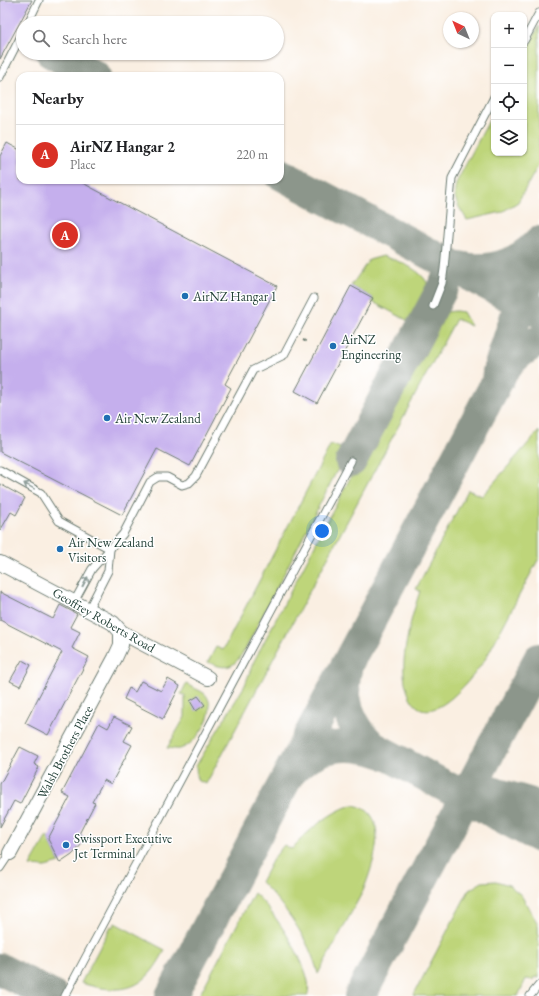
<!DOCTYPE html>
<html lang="en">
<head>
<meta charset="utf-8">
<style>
	body { margin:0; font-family:"EB Garamond",serif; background:#f6f6f6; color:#202124 }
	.controls { position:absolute; right:12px; top:12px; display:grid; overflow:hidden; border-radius:8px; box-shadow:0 1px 3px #0004 }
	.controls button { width:36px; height:36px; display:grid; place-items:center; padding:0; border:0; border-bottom:1px solid #e0e0e0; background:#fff; color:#202124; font:20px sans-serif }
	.compass { position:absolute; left:443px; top:12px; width:36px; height:36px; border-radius:50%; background:#fff; box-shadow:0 1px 3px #0004; rotate:317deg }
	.you { position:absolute; left:322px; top:531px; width:14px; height:14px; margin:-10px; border:3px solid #fff; border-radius:50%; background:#1a73e8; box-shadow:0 0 0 6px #1a73e833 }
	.badge { display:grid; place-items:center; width:26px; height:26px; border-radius:50%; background:#d93025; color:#fff; font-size:13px; font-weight:700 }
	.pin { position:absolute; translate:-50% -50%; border:2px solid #fff; box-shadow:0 1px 4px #0006 }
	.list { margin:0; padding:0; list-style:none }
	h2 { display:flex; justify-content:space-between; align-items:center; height:52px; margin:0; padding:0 16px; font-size:17px }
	h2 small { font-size:13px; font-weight:400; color:#757577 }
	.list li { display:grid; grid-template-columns:26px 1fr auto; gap:12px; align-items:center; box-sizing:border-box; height:60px; padding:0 16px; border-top:1px solid #e0e0e0 }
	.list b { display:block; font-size:15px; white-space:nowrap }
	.list p { margin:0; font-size:13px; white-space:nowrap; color:#757577 }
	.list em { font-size:13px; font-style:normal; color:#757577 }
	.icon { flex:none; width:22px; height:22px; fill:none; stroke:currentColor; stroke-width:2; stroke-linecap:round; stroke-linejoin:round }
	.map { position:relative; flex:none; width:539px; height:996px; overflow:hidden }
	.search { position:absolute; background:#fff; box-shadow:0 1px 3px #0004; left:16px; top:16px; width:268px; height:44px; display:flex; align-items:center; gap:10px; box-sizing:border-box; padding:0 14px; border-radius:22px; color:#757577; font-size:15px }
	.panel { position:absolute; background:#fff; box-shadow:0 1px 3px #0004; left:16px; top:72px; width:268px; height:112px; border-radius:12px }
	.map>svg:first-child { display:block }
	.green { fill:#bed57a; stroke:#6e8957 }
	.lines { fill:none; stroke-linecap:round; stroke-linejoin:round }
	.taxiway { stroke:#8c968b; stroke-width:32 }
	.building { fill:#c5afed }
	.lane-casing { stroke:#6c7b71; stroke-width:9 }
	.street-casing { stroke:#6c7b71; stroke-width:16 }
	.path { stroke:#6c7b71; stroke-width:2; stroke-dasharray:3 3; stroke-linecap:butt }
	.lane { stroke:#fff; stroke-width:7 }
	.street { stroke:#fff; stroke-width:14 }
	.oneway { stroke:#8f9e9a }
	.poi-dot { fill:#1f6fb2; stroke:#fff; stroke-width:1.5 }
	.labels { text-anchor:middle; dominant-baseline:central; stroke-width:3; stroke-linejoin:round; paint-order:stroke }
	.poi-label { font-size:13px; fill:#1f3d34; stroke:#fff; text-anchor:start }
	.street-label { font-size:13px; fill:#1f3d34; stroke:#fff }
</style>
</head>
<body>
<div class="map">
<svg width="539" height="996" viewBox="0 0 539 996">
	<rect width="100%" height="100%" fill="#fff"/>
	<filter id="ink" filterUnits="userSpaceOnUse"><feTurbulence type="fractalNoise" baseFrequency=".025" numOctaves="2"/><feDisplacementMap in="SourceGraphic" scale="8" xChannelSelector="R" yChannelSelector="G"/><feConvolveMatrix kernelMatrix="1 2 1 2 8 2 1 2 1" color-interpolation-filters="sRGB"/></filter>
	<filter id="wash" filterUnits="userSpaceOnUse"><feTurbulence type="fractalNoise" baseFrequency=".012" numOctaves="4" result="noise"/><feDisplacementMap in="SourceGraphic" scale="16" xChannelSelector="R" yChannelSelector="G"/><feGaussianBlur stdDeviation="0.9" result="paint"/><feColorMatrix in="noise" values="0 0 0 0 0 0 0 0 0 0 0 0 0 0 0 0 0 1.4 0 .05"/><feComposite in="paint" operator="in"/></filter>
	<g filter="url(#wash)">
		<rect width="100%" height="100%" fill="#faefe2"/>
		<g class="green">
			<path d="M539,26v138l-21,38 -16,10 -35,8c-9,-15 -15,-20 -11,-37l38,-72v42h30v-99z"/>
			<path d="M383,256c19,6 52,18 46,43 -2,9 -9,18 -13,26l-45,-24 2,-3 -22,-12 18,-26z"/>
			<path d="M456,311l7,1 8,14 -15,-7 -250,465 -9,-4 -1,-14 49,-81 8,-22 171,-326c9,-17 12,-25 32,-26z"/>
			<path d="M539,431v127l-53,100c-17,25 -67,88 -81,24 -5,-26 7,-67 15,-91l-4,-2 52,-99 14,6z"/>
			<path d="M331,444l16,7 -100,195c-11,18 -16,27 -39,16l8,-15 7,3z"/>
			<path d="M186,684c5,3 14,6 19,10 15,16 -8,50 -25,55 -4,1 -9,-1 -13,-1l18,-31v-22l-4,-1z"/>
			<path d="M352,805c41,5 21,61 11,86l-45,83c-8,-34 -33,-68 -57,-92l12,-23 11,-14 8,4c15,-18 38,-37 60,-44z"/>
			<path d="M47,836l13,27 -15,4 -15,-1z"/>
			<path d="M496,881l13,4 12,10 17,29 1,54 -5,-1 -1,3 -7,-1 -8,17h-105l56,-106 13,-8z"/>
			<path d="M254,893c17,14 64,82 53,103h-108z"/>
			<path d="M115,923l50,27c-20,40 -41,46 -84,33l30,-57 2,1z"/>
		</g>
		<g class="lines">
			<g class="taxiway">
				<path d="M52,53l43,23"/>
				<path d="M280,174l259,138"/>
				<path d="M498,372l29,-90 12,-32"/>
				<path d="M351,461l103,-195c32,8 62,1 85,-24"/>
				<path d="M347,666c-9,30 3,60 26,81l166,90"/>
				<path d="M292,771c22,-27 57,-30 88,-19"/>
				<path d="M471,786l58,17 10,6"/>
				<path d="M0,969l52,27"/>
				<path d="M171,996l329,-620c9,-17 22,-27 39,-35"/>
				<path d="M360,996l179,-337"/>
			</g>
		</g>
		<g id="blocks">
			<g class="building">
				<path d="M0,0h32l-32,59z"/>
				<path d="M7,143l13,7v30h57l200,106 -52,98 6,4 -41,78 -33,-17 -35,66 -122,-63v-296z"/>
				<path d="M351,286l22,12 -56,105 -22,-12z"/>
				<path d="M0,484l25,14 -9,17 -5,-3 -11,19z"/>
				<path d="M0,592l53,27 7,-14 17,9 -7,13 10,5 -8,16 17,9 -41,78 -23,-12 37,-71 -62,-32z"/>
				<path d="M22,660l9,5 -11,21 -10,-5z"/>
				<path d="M168,679l12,7 -17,33 -39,-20 5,-11 6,4 6,-11 20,10z"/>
				<path d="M198,696l7,9 -9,6 -6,-10z"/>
				<path d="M114,717l18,9 -8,15 8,4 -21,39 -7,-4 -12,22 3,1 -16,31 7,4 -3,5 -11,12 -12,8 -12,-24 22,-42 -8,-4 37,-70 9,5z"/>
				<path d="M20,747l18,9 -4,8 5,3 -19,37 -6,-3 -14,26v-43z"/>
			</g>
		</g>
	</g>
	<g filter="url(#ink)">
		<use href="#blocks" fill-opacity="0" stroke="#6c7b71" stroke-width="1"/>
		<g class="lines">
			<g class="lane-casing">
				<g id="lane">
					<path d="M28,23l11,-23"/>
					<path d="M524,41l15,-28"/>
					<path d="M0,77l23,-45"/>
					<path d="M433,306l9,-23 2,-14 8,-91 42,-81"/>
					<path d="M0,470l41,23 18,28 51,28"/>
					<path d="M74,602l18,-33 31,-35 27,-52 8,-5h9l15,8 7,-2 7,-7 57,-106 31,-15 30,-57"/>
					<path d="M88,610l20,-39 2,-22"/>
					<path d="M0,868l10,-15"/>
					<path d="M65,996l286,-535"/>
					<path d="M530,996l9,-11"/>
				</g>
			</g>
			<g class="street-casing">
				<g id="street">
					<path d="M0,563l113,60 8,9 87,46"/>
					<path d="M10,853l105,-195 6,-13v-13"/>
				</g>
			</g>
			<path class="path" d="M303,340l4,2"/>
			<use href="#lane" class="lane"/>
			<use href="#street" class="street"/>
		</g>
		<defs><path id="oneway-shaft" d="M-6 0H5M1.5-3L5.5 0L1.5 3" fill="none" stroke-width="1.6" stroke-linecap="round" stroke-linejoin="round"/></defs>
		<g class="oneway">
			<use href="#oneway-shaft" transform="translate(29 486) rotate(-151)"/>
			<use href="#oneway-shaft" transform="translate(85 582) rotate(-62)"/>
		</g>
	</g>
	<g class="poi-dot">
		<circle cx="185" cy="296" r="4"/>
		<circle cx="333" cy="346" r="4"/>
		<circle cx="107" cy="418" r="4"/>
		<circle cx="60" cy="549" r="4"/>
		<circle cx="66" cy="845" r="4"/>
	</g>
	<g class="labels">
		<g class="poi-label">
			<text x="193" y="296">AirNZ Hangar 1</text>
			<text x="341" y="339">AirNZ<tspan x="341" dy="15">Engineering</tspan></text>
			<text x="115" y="418">Air New Zealand</text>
			<text x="68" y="542">Air New Zealand<tspan x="68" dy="15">Visitors</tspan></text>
			<text x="74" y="838">Swissport Executive<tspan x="74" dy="15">Jet Terminal</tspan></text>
		</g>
		<g class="street-label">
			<text transform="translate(104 620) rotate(30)">Geoffrey Roberts Road</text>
			<text transform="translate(65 752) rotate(-62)">Walsh Brothers Place</text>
		</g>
	</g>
</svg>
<div class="controls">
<button>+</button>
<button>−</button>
<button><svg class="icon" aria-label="locate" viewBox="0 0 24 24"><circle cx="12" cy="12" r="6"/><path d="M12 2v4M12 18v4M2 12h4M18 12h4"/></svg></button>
<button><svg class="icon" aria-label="layers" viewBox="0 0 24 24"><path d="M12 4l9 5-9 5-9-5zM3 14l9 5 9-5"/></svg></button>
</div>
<svg class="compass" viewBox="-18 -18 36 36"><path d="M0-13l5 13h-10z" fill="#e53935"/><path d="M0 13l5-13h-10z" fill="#757577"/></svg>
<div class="you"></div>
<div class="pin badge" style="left:65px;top:235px">A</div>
<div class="search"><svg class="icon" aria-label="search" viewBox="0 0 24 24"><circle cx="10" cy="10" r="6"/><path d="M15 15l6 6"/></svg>Search here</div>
<section class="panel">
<h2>Nearby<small></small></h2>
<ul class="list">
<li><span class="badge">A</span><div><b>AirNZ Hangar 2</b><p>Place</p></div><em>220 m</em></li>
</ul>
</section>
</div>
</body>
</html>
